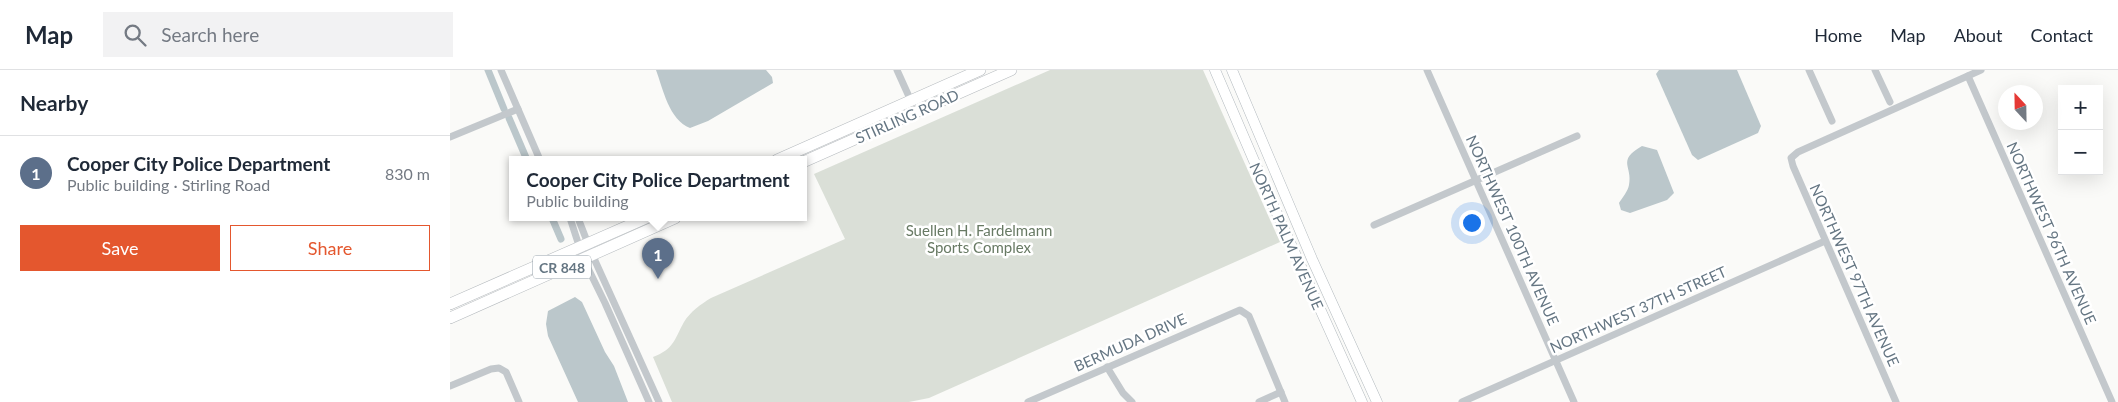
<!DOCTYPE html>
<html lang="en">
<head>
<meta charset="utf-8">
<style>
	body { margin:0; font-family:Lato,sans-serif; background:#f2f2f3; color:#1f2937 }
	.controls { position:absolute; right:15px; top:15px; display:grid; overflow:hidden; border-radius:0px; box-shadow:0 5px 20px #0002 }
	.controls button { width:45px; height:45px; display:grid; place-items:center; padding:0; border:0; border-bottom:1px solid #e0e1e3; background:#fff; color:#1f2937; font:25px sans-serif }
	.compass { position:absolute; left:1548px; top:15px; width:45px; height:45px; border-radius:50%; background:#fff; box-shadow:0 5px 20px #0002; rotate:338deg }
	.you { position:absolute; left:1021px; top:152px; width:18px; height:18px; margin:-12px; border:4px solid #fff; border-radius:50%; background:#1a73e8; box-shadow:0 0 0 8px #1a73e833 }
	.badge { display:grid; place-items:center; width:32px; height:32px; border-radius:50%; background:#e4572e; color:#fff; font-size:16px; font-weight:700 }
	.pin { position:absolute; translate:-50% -41px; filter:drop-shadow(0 1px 2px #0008) }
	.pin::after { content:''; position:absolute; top:26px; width:18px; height:15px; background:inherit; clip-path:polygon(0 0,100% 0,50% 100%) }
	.popup { position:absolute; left:59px; top:86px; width:298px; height:65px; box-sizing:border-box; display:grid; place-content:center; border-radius:0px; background:#fff; filter:drop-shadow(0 1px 4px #0005); font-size:16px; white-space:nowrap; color:#747a83 }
	.popup b { font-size:19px; color:#1f2937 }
	.popup::after { content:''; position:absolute; left:50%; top:100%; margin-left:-10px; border:10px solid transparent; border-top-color:#fff }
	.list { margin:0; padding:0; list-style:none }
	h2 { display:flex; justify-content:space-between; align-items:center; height:65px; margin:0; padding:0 20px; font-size:21px }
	h2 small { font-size:16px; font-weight:400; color:#747a83 }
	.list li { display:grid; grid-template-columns:32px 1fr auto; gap:15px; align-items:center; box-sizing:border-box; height:75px; padding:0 20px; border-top:1px solid #e0e1e3 }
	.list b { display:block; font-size:19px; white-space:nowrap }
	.list p { margin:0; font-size:16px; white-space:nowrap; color:#747a83 }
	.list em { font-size:16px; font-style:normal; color:#747a83 }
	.actions { display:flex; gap:10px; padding:15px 20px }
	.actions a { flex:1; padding:11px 0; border:1px solid #e4572e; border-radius:0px; text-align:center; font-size:18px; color:#e4572e }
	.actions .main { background:#e4572e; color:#fff }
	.icon { flex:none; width:28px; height:28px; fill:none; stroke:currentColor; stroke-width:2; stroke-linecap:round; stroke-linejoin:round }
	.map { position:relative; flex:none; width:1668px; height:332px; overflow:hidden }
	header { display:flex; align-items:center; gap:30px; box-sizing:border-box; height:70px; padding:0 25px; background:#fff; border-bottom:1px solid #e0e1e3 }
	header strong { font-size:24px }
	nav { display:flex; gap:28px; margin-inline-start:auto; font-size:18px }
	.search { width:350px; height:45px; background:#f2f2f3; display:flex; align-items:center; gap:12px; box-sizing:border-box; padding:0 18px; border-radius:0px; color:#747a83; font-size:19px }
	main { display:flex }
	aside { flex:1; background:#fff }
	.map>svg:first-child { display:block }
	.green { fill:#dadfd7 }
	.water { fill:#bbc7cb }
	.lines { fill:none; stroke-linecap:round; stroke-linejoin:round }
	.canal { stroke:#bbc7cb; stroke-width:7 }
	.secondary-casing { stroke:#b3babf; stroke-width:11 }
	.primary-casing { stroke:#b5babe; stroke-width:12 }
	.street { stroke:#c3c8cc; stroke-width:7 }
	.secondary { stroke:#fff; stroke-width:10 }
	.primary { stroke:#fff; stroke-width:11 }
	.labels { text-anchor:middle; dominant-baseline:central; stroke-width:5; stroke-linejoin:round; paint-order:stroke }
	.shield { fill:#fff; stroke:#939fa8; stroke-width:1 }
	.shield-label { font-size:14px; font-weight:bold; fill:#657683 }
	.street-label { font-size:15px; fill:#657683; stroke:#fff }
	.park-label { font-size:15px; fill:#687a64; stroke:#fff }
</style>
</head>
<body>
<header>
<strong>Map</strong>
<div class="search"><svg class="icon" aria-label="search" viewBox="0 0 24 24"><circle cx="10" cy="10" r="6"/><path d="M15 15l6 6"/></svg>Search here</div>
<nav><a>Home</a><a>Map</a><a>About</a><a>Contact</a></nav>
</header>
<main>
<aside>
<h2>Nearby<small></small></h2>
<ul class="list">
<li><span class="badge" style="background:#5c6f8a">1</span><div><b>Cooper City Police Department</b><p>Public building · Stirling Road</p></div><em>830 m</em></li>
</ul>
<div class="actions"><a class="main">Save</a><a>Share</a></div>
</aside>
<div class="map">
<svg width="1668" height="332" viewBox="0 0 1668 332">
	<rect width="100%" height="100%" fill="#fafaf8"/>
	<path class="green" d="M600,0h153l77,172 -351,156 -20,4h-237l-19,-45c21,-8 21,-17 31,-35 6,-10 17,-18 27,-24l134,-59 -31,-65z"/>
	<g class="water">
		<path d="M206,0h110l6,7 1,6 -65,38 -18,7c-21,-8 -27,-39 -34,-58z"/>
		<path d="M1209,0h78l24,56 -3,7 -60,27 -6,-5 -36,-81z"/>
		<path d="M1192,76l15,4 17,43 -7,7 -37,13 -9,-3 -2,-7c3,-5 9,-12 10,-18 4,-19 -13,-24 13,-39z"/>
		<path d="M125,227l7,5 23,50 9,14 14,36h-50l-30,-66 -2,-12 2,-13z"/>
	</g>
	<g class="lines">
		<g class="canal">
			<path d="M38,0l16,39"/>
			<path d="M59,48l18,42"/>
			<path d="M102,148l9,21"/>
		</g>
		<g class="secondary-casing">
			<g id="secondary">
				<path d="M765,0l55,128 92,204"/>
				<path d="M782,0l80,189 65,143"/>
			</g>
		</g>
		<g class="primary-casing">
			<g id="primary">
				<path d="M327,90l203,-90"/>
				<path d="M353,92l208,-92"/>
				<path d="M0,234l196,-86"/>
				<path d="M0,248l225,-100"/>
			</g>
		</g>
		<g class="street">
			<path d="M51,0l39,90"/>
			<path d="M447,0l14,31"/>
			<path d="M977,0l147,332"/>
			<path d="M1359,0l23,51"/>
			<path d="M1425,0l15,32"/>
			<path d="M1518,6l144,326"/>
			<path d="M0,67l68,-28"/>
			<path d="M120,148l13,40 22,45 44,99"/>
			<path d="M128,148l14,36 67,148"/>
			<path d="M924,155l203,-89"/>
			<path d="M657,297l16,26 9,9"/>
			<path d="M0,316l41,-17 8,-1 7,4 13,30"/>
			<path d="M578,332l212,-92 9,6 36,86"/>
			<path d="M809,332l22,-10"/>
			<path d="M1012,332l363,-161"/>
			<path d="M1446,332l-103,-236 -2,-8 7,-6 183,-82"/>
		</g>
		<use href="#secondary" class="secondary"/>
		<use href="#primary" class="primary"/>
	</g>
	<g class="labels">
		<rect class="shield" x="83" y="185.5" width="58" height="23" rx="4"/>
		<g class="shield-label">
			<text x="112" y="197">CR 848</text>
		</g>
		<g class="street-label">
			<text transform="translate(457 46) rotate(-24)">STIRLING ROAD</text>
			<text transform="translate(1063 160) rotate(66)">NORTHWEST 100TH AVENUE</text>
			<text transform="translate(1602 163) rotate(66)">NORTHWEST 96TH AVENUE</text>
			<text transform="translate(837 166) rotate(66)">NORTH PALM AVENUE</text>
			<text transform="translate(1405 205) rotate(66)">NORTHWEST 97TH AVENUE</text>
			<text transform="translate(1188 239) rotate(-24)">NORTHWEST 37TH STREET</text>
			<text transform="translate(680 272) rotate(-24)">BERMUDA DRIVE</text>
		</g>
		<g class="park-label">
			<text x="529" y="160">Suellen H. Fardelmann<tspan x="529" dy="17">Sports Complex</tspan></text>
		</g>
	</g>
</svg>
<div class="controls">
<button>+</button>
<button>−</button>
</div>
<svg class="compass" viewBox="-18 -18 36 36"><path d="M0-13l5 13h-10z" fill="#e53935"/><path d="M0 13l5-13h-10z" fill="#747a83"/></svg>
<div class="you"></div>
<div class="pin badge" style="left:208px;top:209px;background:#5c6f8a">1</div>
<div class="popup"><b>Cooper City Police Department</b>Public building</div>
</div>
</main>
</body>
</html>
